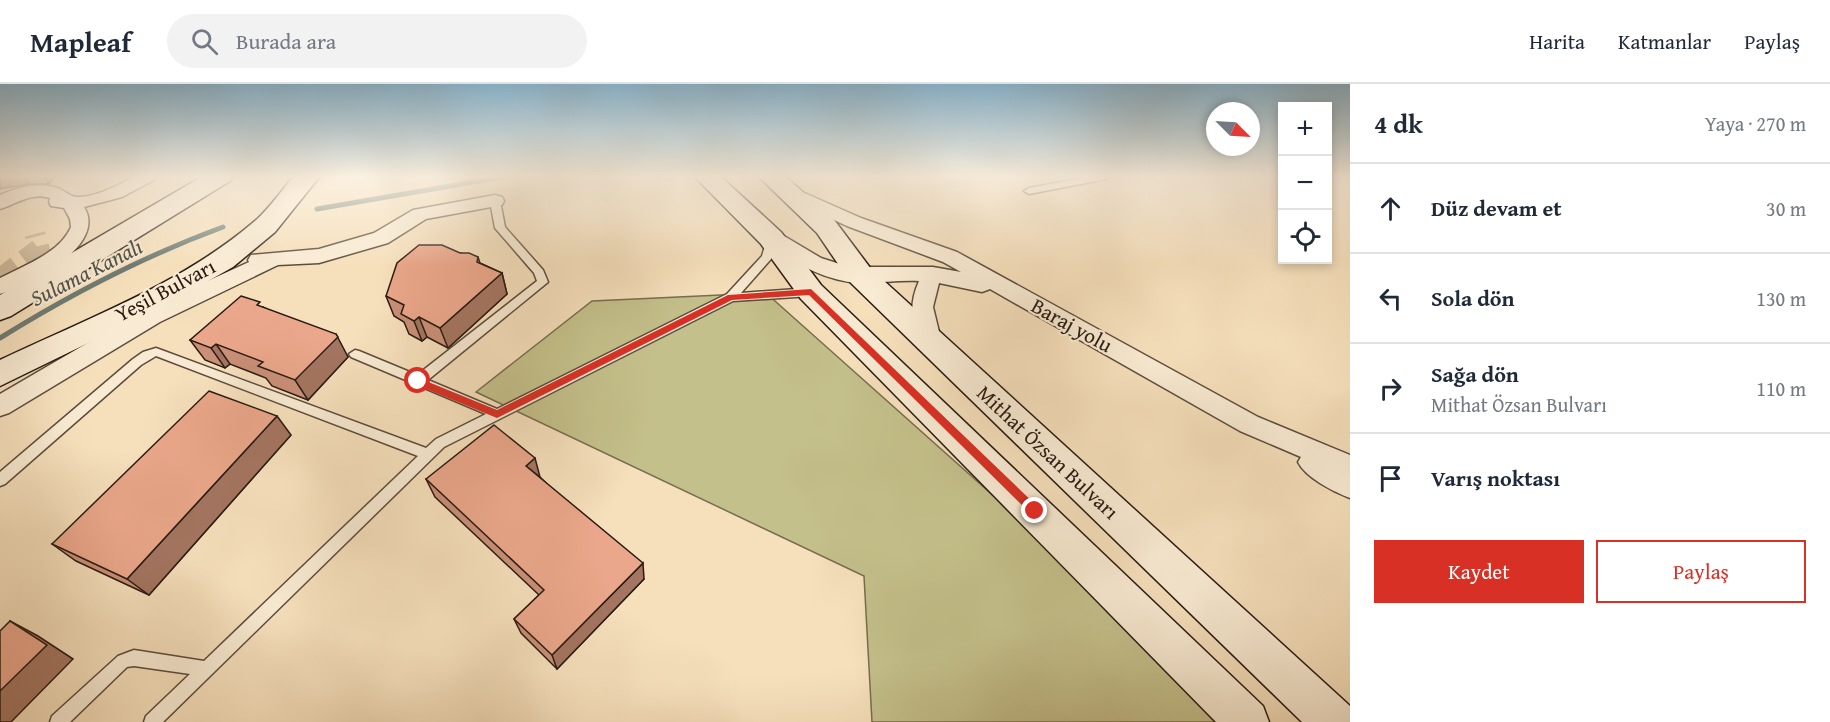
<!DOCTYPE html>
<html lang="tr">
<head>
<meta charset="utf-8">
<style>
	body { margin:0; font-family:"Gentium Book Plus",serif; background:#f2f2f3; color:#1f2937 }
	.controls { position:absolute; right:18px; top:18px; display:grid; overflow:hidden; border-radius:0px; box-shadow:0 3px 9px #0003 }
	.controls button { width:54px; height:54px; display:grid; place-items:center; padding:0; border:0; border-bottom:2px solid #e0e1e3; background:#fff; color:#1f2937; font:30px sans-serif }
	.compass { position:absolute; left:1206px; top:18px; width:54px; height:54px; border-radius:50%; background:#fff; box-shadow:0 3px 9px #0003; rotate:114deg }
	.stop { position:absolute; width:18px; height:18px; margin:-14px; border:4px solid #d93025; border-radius:50%; background:#fff }
	.stop.end { background:#d93025; border-color:#fff; box-shadow:0 2px 6px #0008 }
	.list { margin:0; padding:0; list-style:none }
	h2 { display:flex; justify-content:space-between; align-items:center; height:78px; margin:0; padding:0 24px; font-size:26px }
	h2 small { font-size:20px; font-weight:400; color:#747a83 }
	.list li { display:grid; grid-template-columns:39px 1fr auto; gap:18px; align-items:center; box-sizing:border-box; height:90px; padding:0 24px; border-top:2px solid #e0e1e3 }
	.list b { display:block; font-size:22px; white-space:nowrap }
	.list p { margin:0; font-size:20px; white-space:nowrap; color:#747a83 }
	.list em { font-size:20px; font-style:normal; color:#747a83 }
	.actions { display:flex; gap:12px; padding:18px 24px }
	.actions a { flex:1; padding:14px 0; border:2px solid #d93025; border-radius:0px; text-align:center; font-size:21px; color:#d93025 }
	.actions .main { background:#d93025; color:#fff }
	.icon { flex:none; width:33px; height:33px; fill:none; stroke:currentColor; stroke-width:2; stroke-linecap:round; stroke-linejoin:round }
	.map { position:relative; flex:none; width:1350px; height:638px; overflow:hidden }
	header { display:flex; align-items:center; gap:36px; box-sizing:border-box; height:84px; padding:0 30px; background:#fff; border-bottom:2px solid #e0e1e3 }
	header strong { font-size:28px }
	nav { display:flex; gap:33px; margin-inline-start:auto; font-size:21px }
	.search { width:420px; height:54px; background:#f2f2f3; display:flex; align-items:center; gap:15px; box-sizing:border-box; padding:0 21px; border-radius:33px; color:#747a83; font-size:22px }
	main { display:flex }
	aside { flex:1; background:#fff }
	.map>svg:first-child { display:block }
	.green { fill:#c4c08b; stroke:#766e4f; stroke-width:1.5 }
	.lines { fill:none; stroke-linecap:round; stroke-linejoin:round }
	.stream { stroke:#6f7c74; stroke-width:5 }
	.street-tunnel { stroke:#cdb99a; stroke-width:21; stroke-dasharray:21 10; stroke-linecap:butt }
	.lane-casing { stroke:#5c4c3d; stroke-width:3 }
	.street-casing { stroke:#5c4c3d; stroke-width:3 }
	.secondary-casing { stroke:#291b13; stroke-width:3 }
	.lane { fill:#f9ebd3; fill-rule:evenodd }
	.street { fill:#f9ebd3; fill-rule:evenodd }
	.secondary { fill:#f9ebd3; fill-rule:evenodd }
	.wall { fill:#ca9078; stroke:#291b13; stroke-width:1.5 }
	.shaded-wall { fill:#a47561; stroke:#291b13; stroke-width:1.5 }
	.building { fill:#eba78b; stroke:#291b13; stroke-width:1.5 }
	.route { fill:#d93025 }
	.labels { text-anchor:middle; dominant-baseline:central; stroke-width:4.5; stroke-linejoin:round; paint-order:stroke }
	.street-label { font-size:21px; fill:#291b13; stroke:#f9ebd3 }
	.water-label { font-size:22px; font-style:italic; fill:#52544b; stroke:#f9ebd3 }
</style>
</head>
<body>
<header>
<strong>Mapleaf</strong>
<div class="search"><svg class="icon" aria-label="search" viewBox="0 0 24 24"><circle cx="10" cy="10" r="6"/><path d="M15 15l6 6"/></svg>Burada ara</div>
<nav><a>Harita</a><a>Katmanlar</a><a>Paylaş</a></nav>
</header>
<main>
<div class="map">
<svg width="1350" height="638" viewBox="0 0 1350 638">
	<rect width="100%" height="100%" fill="#f6e0bc"/>
	<filter id="stains"><feTurbulence type="fractalNoise" baseFrequency=".00333" numOctaves="4"/><feColorMatrix values="0 0 0 0 .2 0 0 0 0 .09 0 0 0 0 .02 0 0 0 .5 -.17"/></filter>
	<radialGradient id="worn" r=".72"><stop offset=".6" stop-color="#630" stop-opacity="0"/><stop offset="1" stop-color="#630" stop-opacity=".3"/></radialGradient>
	<path class="green" d="M766,209l267,238 185,191h-346l-8,-146 -388,-184 116,-91z"/>
	<g class="lines">
		<g class="stream">
			<path d="M317,125l191,-33"/>
			<path d="M0,254c71,-44 144,-82 223,-111"/>
		</g>
		<path class="street-tunnel" d="M0,195l39,-30 -4,-15"/>
		<g class="lane-casing">
			<g id="lane">
				<path d="M1093,92h19l-5,3 -78,15 -5,-3 5,-3z"/>
				<path d="M495,114l5,3 5,26 38,43 5,12 -120,98 69,29 230,-115 35,-38 6,-20h6l2,2 -5,21 -30,34 70,-5 5,4 -5,4 -78,5 -289,146 -281,275h-19l2,-6 44,-42 -56,-8 -7,1 -57,55h-20l2,-6 66,-60 16,-6 70,11 214,-205 -262,-100 -15,9 -136,119 -5,2v-14l133,-113 10,-7 13,-4 270,100 10,-9 50,-25 -135,-57 -2,-3 6,-4 4,1 58,24 120,-94 -3,-8 -39,-45 -5,-27z"/>
			</g>
		</g>
		<g class="street-casing">
			<g id="street">
				<path d="M135,92h22l-3,4 -32,17 -38,10c24,38 -55,79 -84,87v-16c23,-12 60,-25 71,-51l-1,-8 -6,-11 -13,-2 -2,-4 1,-4c-19,-6 -33,6 -50,11v-14c19,-8 40,-14 60,-6 4,2 8,5 12,7 17,5 49,-12 63,-20z"/>
				<path d="M791,103l70,31 96,34 301,165 92,38v43c-16,-6 -44,-20 -52,-36l3,-5 -61,-26 -250,-142 -8,3 -43,-9 -6,24 8,33 -3,6 -8,2 -8,-2c-12,-22 -13,-43 -3,-65 -19,-1 -37,2 -56,2 -35,0 -70,-21 -98,-40l-3,-5 3,-5 7,-1 7,1 42,25 28,9h84l28,5 -18,-10 -96,-36 -63,-29 -2,-4 2,-4z"/>
				<path d="M495,111l7,2 2,4 -2,4 -76,14 -38,24 -69,20 -41,2 -118,57 -151,91 -9,3v-22l144,-84 105,-48 -1,-2 3,-5 68,-6 55,-16 39,-23z"/>
			</g>
		</g>
		<g class="secondary-casing">
			<g id="secondary">
				<path d="M203,92h31l-4,5 -219,135 -11,4v-25z"/>
				<path d="M294,92h26l-45,56 -42,35 -69,39 -164,80v-26c86,-41 182,-76 255,-139 14,-12 26,-30 39,-45z"/>
				<path d="M694,92h26l61,56 40,53 442,421 6,16h-53l-415,-423 -40,-55z"/>
				<path d="M758,92h27l50,45 36,48 479,437v16h-48l-451,-439 -34,-50z"/>
			</g>
		</g>
		<use href="#lane" class="lane"/>
		<use href="#street" class="street"/>
		<use href="#secondary" class="secondary"/>
	</g>
	<g class="wall">
		<path d="M0,92h55l-6,8h-20z"/>
		<path d="M460,169l18,4 2,6 22,10 5,21 -59,54 -21,-11 -5,4 -13,-7 -5,-12 -10,-6 -8,-20z"/>
		<path d="M263,223l85,50 -40,43 -36,-14 -6,-8 -36,-14 -5,4 -20,-8 -15,-20z"/>
		<path d="M291,351l-142,160 -73,-34 -24,-17z"/>
		<path d="M540,393l104,102 -87,90 -36,-36 -7,-14 25,-24 -104,-98 -9,-18z"/>
	</g>
	<g class="shaded-wall">
		<path d="M0,92h23l6,8 -29,5z"/>
		<path d="M43,92h12l-6,8z"/>
		<path d="M502,189l5,21 -59,54 -8,-20z"/>
		<path d="M419,233l8,20 -5,4 -8,-20z"/>
		<path d="M336,250l12,23 -40,43 -13,-20z"/>
		<path d="M216,260l14,20 -5,4 -14,-20z"/>
		<path d="M277,332l14,19 -142,160 -22,-16z"/>
		<path d="M535,374l5,19 -14,-11z"/>
		<path d="M643,479l1,16 -87,90 -5,-14z"/>
		<path d="M10,537l28,15 35,23 -62,63h-11v-31z"/>
	</g>
	<g class="building">
		<path d="M419,161h23l18,8h9l9,4 -1,5 25,11 -62,55 -21,-11 -5,4 -13,-7 3,-9 -18,-9 11,-33z"/>
		<path d="M241,212l19,6 -3,3 79,29 2,3 -43,43 -37,-14 5,-4 -47,-18 -5,4 -21,-8z"/>
		<path d="M209,307l68,25 -150,163 -75,-35z"/>
		<path d="M494,341l41,33 -9,8 117,97 -91,92 -38,-36 30,-29 -118,-111z"/>
		<path d="M10,537l37,24 -47,46v-60z"/>
	</g>
	<linearGradient id="sky" x2="0" y2="1"><stop stop-color="#8ab8d3"/><stop offset="0.51" stop-color="#fbf1e1"/><stop offset="1" stop-color="#fbf1e1" stop-opacity="0"/></linearGradient>
	<rect width="1350" height="181" fill="url(#sky)"/>
	<path class="route" d="M811,205l228,219v6h-8l-222,-219 -77,5 -235,118 -83,-34 -1,-3 5,-3 3,1 76,31 231,-115z"/>
	<g class="labels">
		<g class="street-label">
			<text transform="translate(165 206) rotate(-28)">Yeşil Bulvarı</text>
			<text transform="translate(1072 241) rotate(29)">Baraj yolu</text>
			<text transform="translate(1048 368) rotate(43)">Mithat Özsan Bulvarı</text>
		</g>
		<g class="water-label">
			<text transform="translate(86 188) rotate(-27)">Sulama Kanalı</text>
		</g>
	</g>
	<rect width="100%" height="100%" filter="url(#stains)"/>
	<rect width="100%" height="100%" fill="url(#worn)"/>
</svg>
<div class="controls">
<button>+</button>
<button>−</button>
<button><svg class="icon" aria-label="locate" viewBox="0 0 24 24"><circle cx="12" cy="12" r="6"/><path d="M12 2v4M12 18v4M2 12h4M18 12h4"/></svg></button>
</div>
<svg class="compass" viewBox="-18 -18 36 36"><path d="M0-13l5 13h-10z" fill="#e53935"/><path d="M0 13l5-13h-10z" fill="#747a83"/></svg>
<div class="stop" style="left:418px;top:297px"></div>
<div class="stop end" style="left:1035px;top:427px"></div>
</div>
<aside>
<h2>4 dk<small>Yaya · 270 m</small></h2>
<ul class="list">
<li><svg class="icon" aria-label="ahead" viewBox="0 0 24 24"><path d="M12 20V5M6 11l6-6 6 6"/></svg><div><b>Düz devam et</b></div><em>30 m</em></li>
<li><svg class="icon" aria-label="left" viewBox="0 0 24 24"><path d="M17 20v-9H6M10 6l-5 5 5 5"/></svg><div><b>Sola dön</b></div><em>130 m</em></li>
<li><svg class="icon" aria-label="right" viewBox="0 0 24 24"><path d="M7 20v-9h11M14 6l5 5-5 5"/></svg><div><b>Sağa dön</b><p>Mithat Özsan Bulvarı</p></div><em>110 m</em></li>
<li><svg class="icon" aria-label="arrive" viewBox="0 0 24 24"><path d="M6 21V4h12l-3 4 3 4H6"/></svg><div><b>Varış noktası</b></div></li>
</ul>
<div class="actions"><a class="main">Kaydet</a><a>Paylaş</a></div>
</aside>
</main>
</body>
</html>
